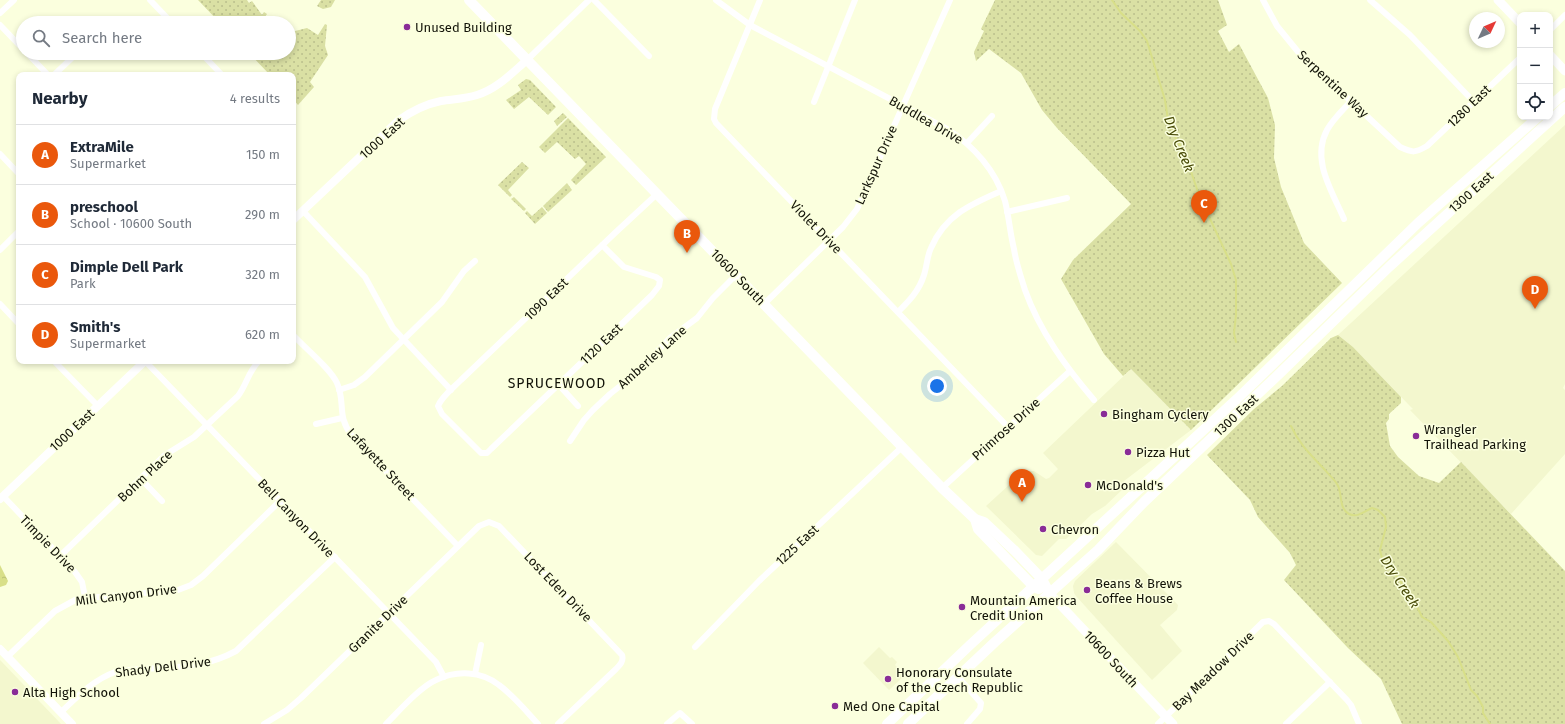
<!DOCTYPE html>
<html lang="en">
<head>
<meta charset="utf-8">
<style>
	body { margin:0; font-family:"Fira Sans",sans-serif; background:#f2f2f3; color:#1f2937 }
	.controls { position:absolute; right:12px; top:12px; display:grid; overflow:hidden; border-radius:8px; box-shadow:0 2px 6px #0003 }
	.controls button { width:36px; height:36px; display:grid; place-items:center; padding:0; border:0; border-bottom:1px solid #e0e1e3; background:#fff; color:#1f2937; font:20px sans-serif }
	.compass { position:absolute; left:1469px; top:12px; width:36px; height:36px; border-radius:50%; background:#fff; box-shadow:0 2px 6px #0003; rotate:46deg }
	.you { position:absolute; left:937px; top:386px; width:14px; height:14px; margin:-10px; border:3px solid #fff; border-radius:50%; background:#1a73e8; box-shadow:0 0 0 6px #1a73e833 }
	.badge { display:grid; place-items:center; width:26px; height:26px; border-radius:50%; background:#ea580c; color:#fff; font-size:13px; font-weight:700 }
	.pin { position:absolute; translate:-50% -33px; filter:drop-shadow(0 1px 2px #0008) }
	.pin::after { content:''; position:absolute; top:21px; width:14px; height:12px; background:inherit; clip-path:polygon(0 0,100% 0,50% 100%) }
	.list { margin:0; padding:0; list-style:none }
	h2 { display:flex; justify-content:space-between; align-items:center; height:52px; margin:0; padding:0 16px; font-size:17px }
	h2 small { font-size:13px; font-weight:400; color:#747a83 }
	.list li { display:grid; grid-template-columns:26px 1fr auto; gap:12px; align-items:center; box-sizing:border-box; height:60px; padding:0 16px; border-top:1px solid #e0e1e3 }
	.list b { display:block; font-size:15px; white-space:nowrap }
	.list p { margin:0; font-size:13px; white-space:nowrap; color:#747a83 }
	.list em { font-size:13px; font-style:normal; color:#747a83 }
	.icon { flex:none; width:22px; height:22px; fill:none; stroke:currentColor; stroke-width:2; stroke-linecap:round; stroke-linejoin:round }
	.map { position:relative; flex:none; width:1565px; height:724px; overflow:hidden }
	.search { position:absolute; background:#fff; box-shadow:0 2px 6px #0003; left:16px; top:16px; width:280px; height:44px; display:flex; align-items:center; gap:10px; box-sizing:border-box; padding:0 14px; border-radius:22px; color:#747a83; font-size:15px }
	.panel { position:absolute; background:#fff; box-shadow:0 2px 6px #0003; left:16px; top:72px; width:280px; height:292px; border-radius:8px }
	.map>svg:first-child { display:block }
	.built { fill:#f3f7ce }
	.grass { fill:url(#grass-dots) }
	.water { fill:url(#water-ripples) }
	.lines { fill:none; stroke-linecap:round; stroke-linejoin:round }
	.stream { stroke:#d8df88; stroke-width:2 }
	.minor { stroke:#fff; stroke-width:6 }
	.tertiary { stroke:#fff; stroke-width:8 }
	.secondary { stroke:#fff; stroke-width:9 }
	.primary { stroke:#fff; stroke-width:10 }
	.poi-dot { fill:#892c97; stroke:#fbffde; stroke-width:1.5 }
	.labels { text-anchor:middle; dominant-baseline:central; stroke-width:3; stroke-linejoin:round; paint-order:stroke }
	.poi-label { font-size:13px; fill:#111207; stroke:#fbffde; text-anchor:start }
	.street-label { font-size:13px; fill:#111207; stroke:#fbffde }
	.water-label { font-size:14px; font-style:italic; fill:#484b07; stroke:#fbffde }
	.neighbourhood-label { font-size:14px; letter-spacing:1px; fill:#111207; stroke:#fbffde }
</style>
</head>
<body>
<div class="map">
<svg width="1565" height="724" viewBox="0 0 1565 724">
	<defs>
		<pattern id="grass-dots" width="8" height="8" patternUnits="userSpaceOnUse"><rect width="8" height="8" fill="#dae0a4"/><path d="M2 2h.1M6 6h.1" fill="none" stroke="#babf8c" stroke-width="1.8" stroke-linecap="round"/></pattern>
		<pattern id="water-ripples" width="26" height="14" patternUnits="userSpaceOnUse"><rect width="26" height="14" fill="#d8df88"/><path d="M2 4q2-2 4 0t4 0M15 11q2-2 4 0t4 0" fill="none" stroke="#b8be74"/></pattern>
	</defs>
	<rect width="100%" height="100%" fill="#fbffde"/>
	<g class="built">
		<path d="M1565,125v259l-2,4 2,2v64l-54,60 -101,-104 3,-1 -5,-5 -55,-57 -15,-12z"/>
		<path d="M1131,369l60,61 -67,51v7l-19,18 -13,8 -26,25h-7l-17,17 -6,-1 -50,-49 35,-32 6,-3h7l12,8 3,-1 9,-9 -15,-16z"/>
		<path d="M1116,542l62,63 -1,5 -17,15 22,26 -30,29 -76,-84 -2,-3 -1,-7 2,-5z"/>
		<path d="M879,647l11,11 2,-1 5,5 -2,3 10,10 -16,15 -26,-27z"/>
		<path d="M0,660l61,64h-61z"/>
	</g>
	<g class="grass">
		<path d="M198,0h49l2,3 3,-2 10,14 2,-3 3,2 -2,3 8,6h-53z"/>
		<path d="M321,0h14l-4,7 -8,2 -6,-3z"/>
		<path d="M995,0h223l9,25 -9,6 11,21 10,-8 29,54 7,27 -1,33 7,29 23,56 38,40 -151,147 -60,-61 -8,7 -19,-22 -43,-75 12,-19 58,-56 -74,-76 -15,-18 -21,-37 -32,-24 -13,12 -2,-9 10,-21 -3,-2z"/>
		<path d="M325,24l2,1 -2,21 3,9 -18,27 4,5 -16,18 -5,-6v-24h-23l-21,-22h40v-22h6l12,-3 11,7z"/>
		<path d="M526,79l4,1 26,27 -8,8 -19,-18 -15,12 -8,-9 15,-10 -3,-5z"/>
		<path d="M563,113l4,4 -10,9 -3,-5z"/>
		<path d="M568,118l38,39 -30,28 -5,-5 15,-16 -7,-8 -4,3 -18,-17 -12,11 -6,-6z"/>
		<path d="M522,162l7,6 -21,22 4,5 -2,2 -12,-12z"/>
		<path d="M567,183l5,7 -24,22 -5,-6z"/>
		<path d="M514,197l12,12 -2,2 -13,-12z"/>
		<path d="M542,207l5,6 -12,11 -10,-11 2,-2 5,5z"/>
		<path d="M1338,335l15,12 48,50v6l-12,11v5l-3,4 4,23 8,11 21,19 20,7 22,-21 104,109v153h-163l-21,-45 -33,-31 -64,-68 12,-15 -6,-12 -32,-36 -8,-17 -43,-45 47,-46 28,-23 49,-48z"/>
	</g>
	<path class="water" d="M0,565l8,16 -2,4 -6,2z"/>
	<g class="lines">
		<g class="stream">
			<path d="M1112,0l9,13 19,18 7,10 18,59 3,20 9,21 8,13 14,41 32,69 5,16v35l-2,18 2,9"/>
			<path d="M1291,426c8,18 21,30 34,44 4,5 9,9 12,14 6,9 1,24 12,30 9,4 16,-3 23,-6l6,2 7,7 1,10 -6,23 2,8 30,38 10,21 9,5 17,19 10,16 13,33 6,6 6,11v6l7,11"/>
		</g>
		<g class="minor">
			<path d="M150,0l22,23"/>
			<path d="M594,0l55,56"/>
			<path d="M716,0l34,25 197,104c27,17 49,42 58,72 4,16 5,32 9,48 2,14 7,28 11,41 15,42 41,77 69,110"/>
			<path d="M760,0l-45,109 -1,10 2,4 292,304"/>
			<path d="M1263,0l14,26 22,27 101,94c13,6 15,6 27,-1l93,-88"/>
			<path d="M1370,0l40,35 64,67"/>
			<path d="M0,13l14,-13"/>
			<path d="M0,25l23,24"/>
			<path d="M1550,30l15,-15"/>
			<path d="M27,53l21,22"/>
			<path d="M201,53l21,22"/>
			<path d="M527,60l62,-60"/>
			<path d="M54,75l23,-22"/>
			<path d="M814,102l41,-102"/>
			<path d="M967,143l25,-27"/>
			<path d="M0,154l19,20"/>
			<path d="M303,211l62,66 28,51 58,62"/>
			<path d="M1007,212l60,-14"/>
			<path d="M1344,219c-12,-28 -33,-59 -17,-89 6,-11 16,-20 24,-29"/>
			<path d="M602,245l22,22 32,10 4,3 -1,6 -7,9 -161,154 -4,4h-6l-39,-39 -4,-8c4,-10 15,-18 23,-26l155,-148 41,-38"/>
			<path d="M0,250l19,-19"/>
			<path d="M0,304l19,20"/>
			<path d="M764,304l79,-77 14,-18 93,-209"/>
			<path d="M898,312c11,-11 21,-21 26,-37 3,-9 3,-19 7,-27 14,-33 40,-44 70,-57"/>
			<path d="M293,335c12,13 37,33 44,48 9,20 -1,32 15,53l106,110"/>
			<path d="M54,361l44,45"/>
			<path d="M145,361l291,301 8,15"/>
			<path d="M558,384l20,22"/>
			<path d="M339,390l15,-5 11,-8 77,-75 22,-31 11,-10"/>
			<path d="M316,424l26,-6"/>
			<path d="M570,441l14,-21 9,-10 17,-16 24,-19 36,-37 27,-20 16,-20 23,-23"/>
			<path d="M141,479l21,22"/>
			<path d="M942,488l128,-117"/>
			<path d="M3,496l72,76 7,10 3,15"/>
			<path d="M60,556l105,-101 29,-18 44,-41c9,-12 10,-24 21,-35"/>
			<path d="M695,647l64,-66 143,-134"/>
			<path d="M7,657l48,-46 22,-12 101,-9 13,-5 12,-9 77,-75"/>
			<path d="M475,674l6,-29"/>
			<path d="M958,677l23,26 -1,6 -13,15"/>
			<path d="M61,712c16,-15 32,-32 54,-40 42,-7 81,1 121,-21l99,-94"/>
			<path d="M264,724l23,-14 14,-12 178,-172 10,-4 10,4 123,129c2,6 -2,10 -6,14l-58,55"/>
			<path d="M386,724c13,-13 34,-37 50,-44 21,-10 45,-9 63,5 15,11 27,26 39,39"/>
			<path d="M667,724l13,-11 12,11"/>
			<path d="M1158,724l105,-102 6,-1 5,3 73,76 4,5 8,19"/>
			<path d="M1286,724l44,-42"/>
		</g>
		<g class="tertiary">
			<path d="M293,220l106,-100c13,-9 27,-16 42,-19 12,-2 24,-2 36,-6 20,-6 35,-22 50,-35"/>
			<path d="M0,499l145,-138"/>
			<path d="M0,649l72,75"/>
		</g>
		<g class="secondary">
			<path d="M1498,0l22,23"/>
			<path d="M1550,55l15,16"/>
			<path d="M1050,594l123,130"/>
		</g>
		<g class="primary">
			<path d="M469,0l473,488 33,31 9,3 31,29 27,28 8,15"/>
			<path d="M1550,106l15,-13"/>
			<path d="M975,519l3,10 56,58 5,2"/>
			<path d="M887,724l83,-79 267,-246 181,-176 120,-106"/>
			<path d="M908,724l87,-82 103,-92 46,-48 135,-128 110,-107 176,-160"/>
		</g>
	</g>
	<g class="poi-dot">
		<circle cx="407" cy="27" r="4"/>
		<circle cx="1104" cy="414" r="4"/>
		<circle cx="1416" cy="436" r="4"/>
		<circle cx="1128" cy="452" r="4"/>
		<circle cx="1088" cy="485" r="4"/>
		<circle cx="1043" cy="529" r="4"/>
		<circle cx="1087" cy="590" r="4"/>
		<circle cx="962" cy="607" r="4"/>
		<circle cx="888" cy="679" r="4"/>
		<circle cx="15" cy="692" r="4"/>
		<circle cx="835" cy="706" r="4"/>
	</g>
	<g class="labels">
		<g class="poi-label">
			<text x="415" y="27">Unused Building</text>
			<text x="1112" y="414">Bingham Cyclery</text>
			<text x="1424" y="429">Wrangler<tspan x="1424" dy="15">Trailhead Parking</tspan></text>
			<text x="1136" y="452">Pizza Hut</text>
			<text x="1096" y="485">McDonald's</text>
			<text x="1051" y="529">Chevron</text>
			<text x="1095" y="583">Beans &amp; Brews<tspan x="1095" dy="15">Coffee House</tspan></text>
			<text x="970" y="600">Mountain America<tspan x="970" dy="15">Credit Union</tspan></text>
			<text x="896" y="672">Honorary Consulate<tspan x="896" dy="15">of the Czech Republic</tspan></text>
			<text x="23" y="692">Alta High School</text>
			<text x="843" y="706">Med One Capital</text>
		</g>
		<g class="street-label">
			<text transform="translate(1333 84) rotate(43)">Serpentine Way</text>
			<text transform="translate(1469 106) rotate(-44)">1280 East</text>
			<text transform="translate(926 120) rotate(30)">Buddlea Drive</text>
			<text transform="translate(382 138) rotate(-42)">1000 East</text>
			<text transform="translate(876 165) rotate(-66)">Larkspur Drive</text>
			<text transform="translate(1471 192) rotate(-42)">1300 East</text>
			<text transform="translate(816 227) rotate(46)">Violet Drive</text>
			<text transform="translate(738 277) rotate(46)">10600 South</text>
			<text transform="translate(546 299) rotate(-44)">1090 East</text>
			<text transform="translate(601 344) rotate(-44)">1120 East</text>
			<text transform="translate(652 357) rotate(-42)">Amberley Lane</text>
			<text transform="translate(1236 415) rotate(-43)">1300 East</text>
			<text transform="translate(1006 429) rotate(-42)">Primrose Drive</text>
			<text transform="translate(72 430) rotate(-43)">1000 East</text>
			<text transform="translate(381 464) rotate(47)">Lafayette Street</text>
			<text transform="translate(145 476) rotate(-43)">Bohm Place</text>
			<text transform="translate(296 518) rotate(46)">Bell Canyon Drive</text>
			<text transform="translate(48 544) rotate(46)">Timpie Drive</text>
			<text transform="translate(797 545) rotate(-43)">1225 East</text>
			<text transform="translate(558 587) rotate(46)">Lost Eden Drive</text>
			<text transform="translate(126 595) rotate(-7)">Mill Canyon Drive</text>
			<text transform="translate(378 624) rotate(-44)">Granite Drive</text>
			<text transform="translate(1111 659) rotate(47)">10600 South</text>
			<text transform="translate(163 667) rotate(-7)">Shady Dell Drive</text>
			<text transform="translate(1213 671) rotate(-44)">Bay Meadow Drive</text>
		</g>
		<g class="water-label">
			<text transform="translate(1179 144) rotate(68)">Dry Creek</text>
			<text transform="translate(1400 582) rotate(57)">Dry Creek</text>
		</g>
		<g class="neighbourhood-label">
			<text x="557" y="383">SPRUCEWOOD</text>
		</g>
	</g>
</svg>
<div class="controls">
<button>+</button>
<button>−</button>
<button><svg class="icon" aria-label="locate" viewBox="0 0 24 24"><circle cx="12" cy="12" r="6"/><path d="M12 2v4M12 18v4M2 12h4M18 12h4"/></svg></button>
</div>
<svg class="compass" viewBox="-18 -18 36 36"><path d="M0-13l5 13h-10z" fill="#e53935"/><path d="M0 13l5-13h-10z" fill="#747a83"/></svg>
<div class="you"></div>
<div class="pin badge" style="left:1022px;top:502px">A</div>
<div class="pin badge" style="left:687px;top:253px">B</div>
<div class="pin badge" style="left:1204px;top:223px">C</div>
<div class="pin badge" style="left:1535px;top:309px">D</div>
<div class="search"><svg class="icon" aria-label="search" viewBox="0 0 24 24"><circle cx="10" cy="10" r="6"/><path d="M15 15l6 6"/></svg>Search here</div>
<section class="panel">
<h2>Nearby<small>4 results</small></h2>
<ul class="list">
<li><span class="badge">A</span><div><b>ExtraMile</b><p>Supermarket</p></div><em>150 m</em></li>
<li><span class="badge">B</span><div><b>preschool</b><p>School · 10600 South</p></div><em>290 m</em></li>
<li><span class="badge">C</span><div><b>Dimple Dell Park</b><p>Park</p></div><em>320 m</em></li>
<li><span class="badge">D</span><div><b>Smith's</b><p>Supermarket</p></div><em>620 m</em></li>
</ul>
</section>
</div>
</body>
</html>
